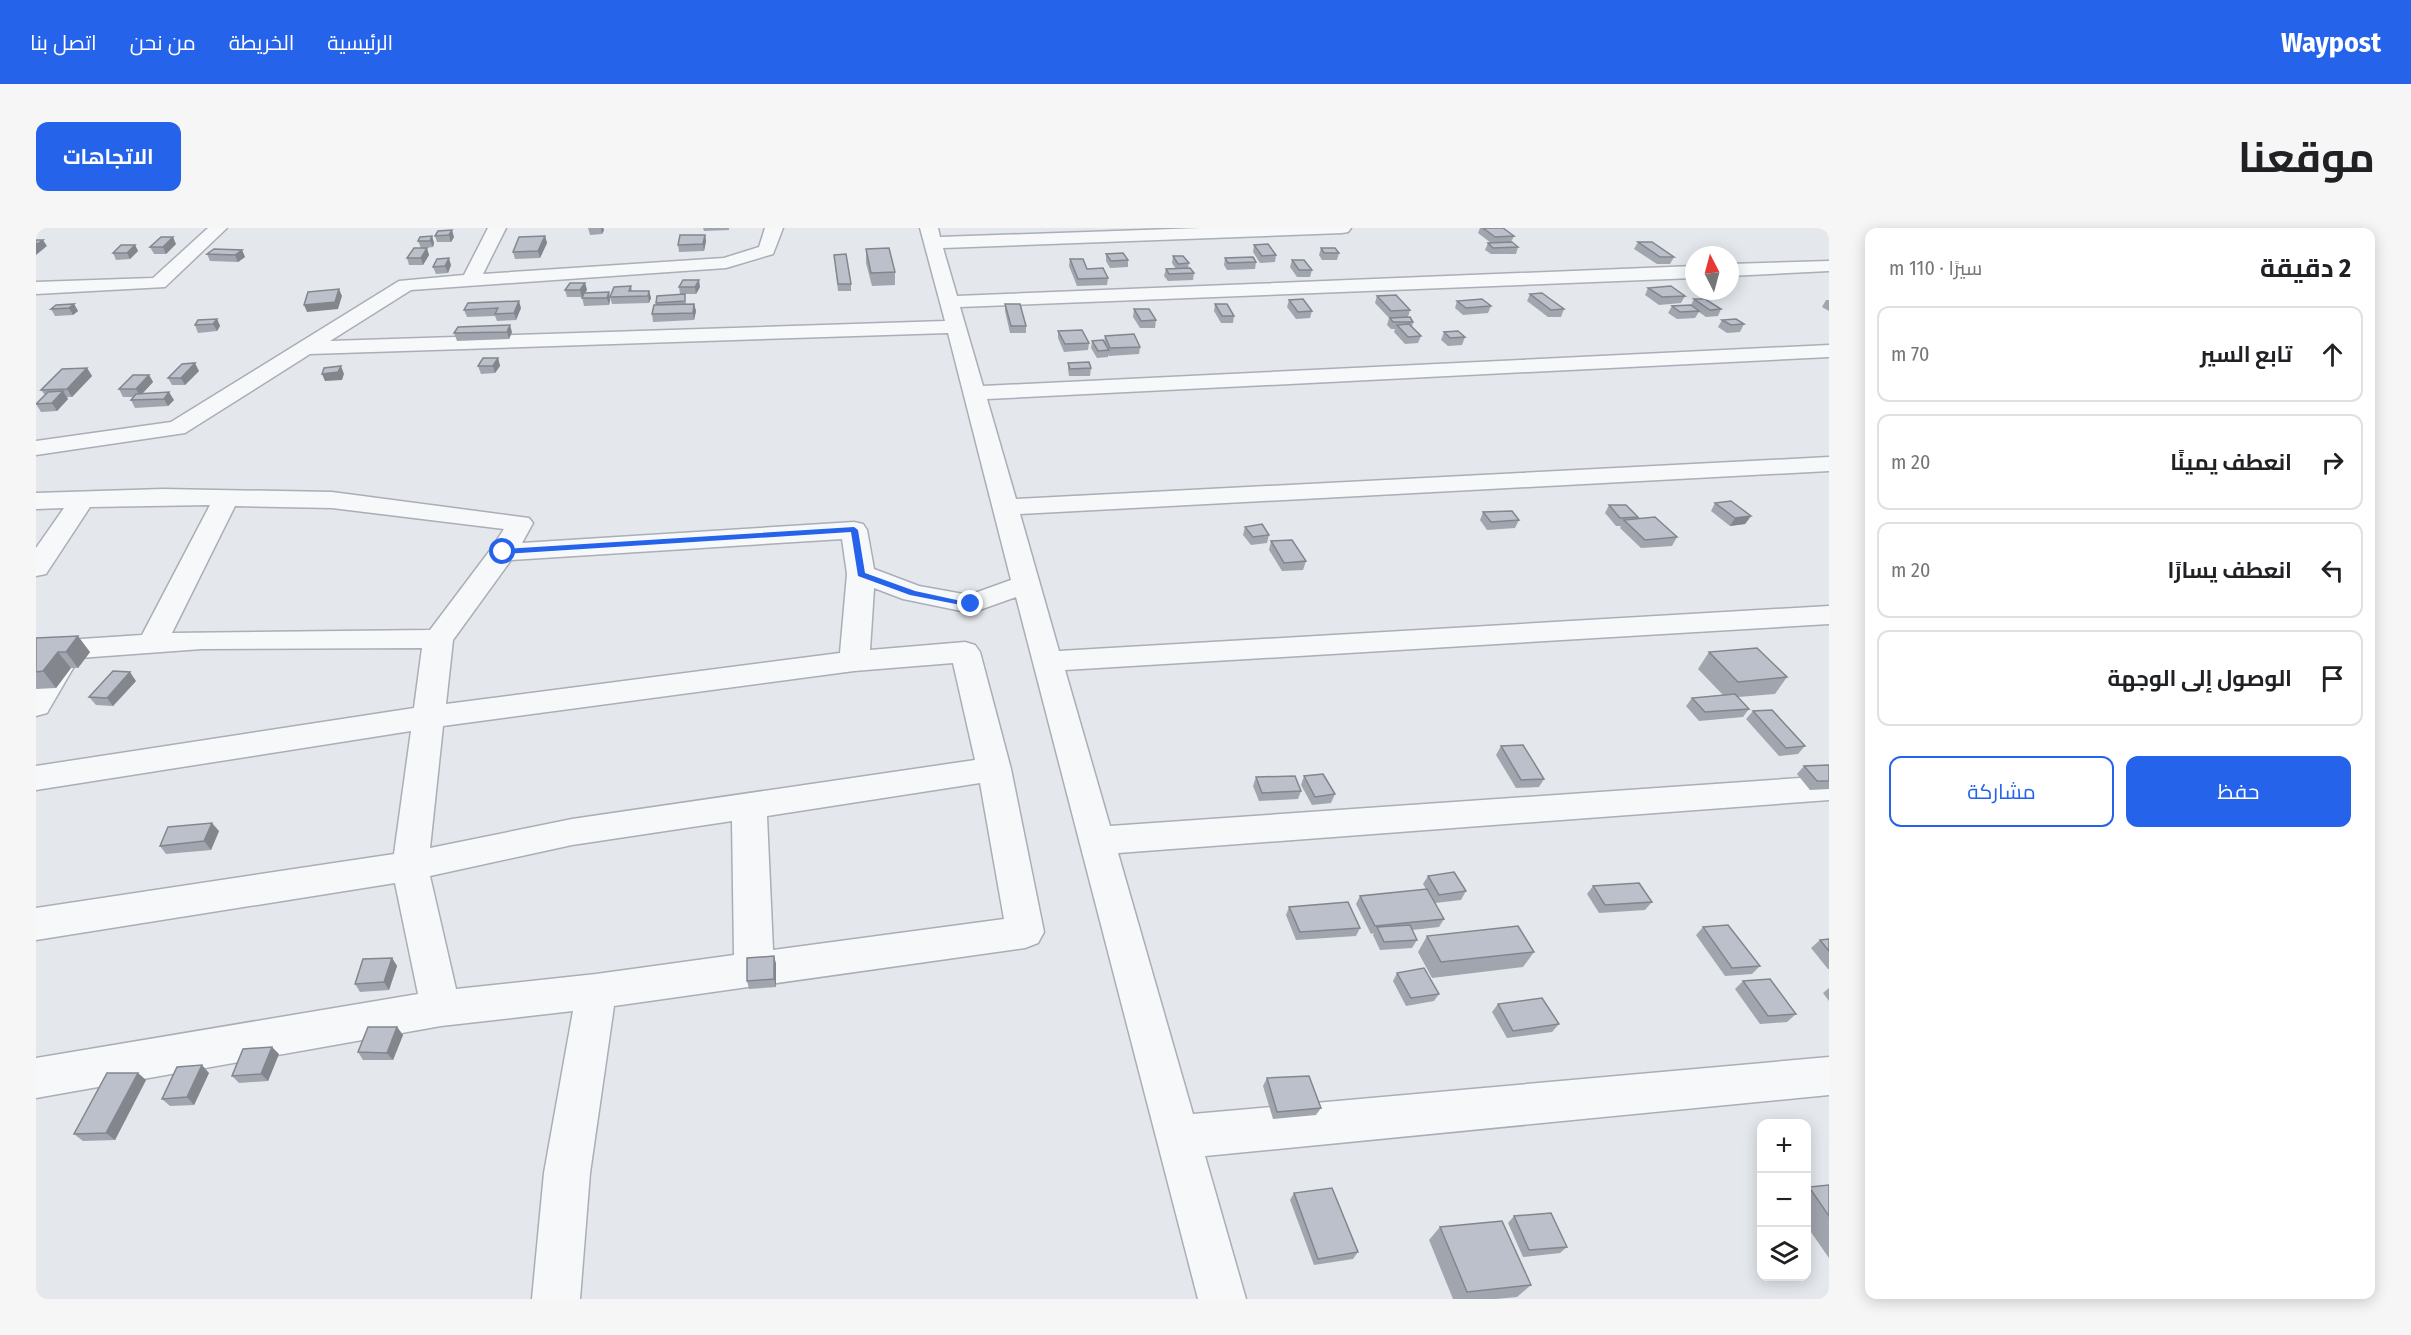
<!DOCTYPE html>
<html lang="ar">
<head>
<meta charset="utf-8">
<style>
	body { margin:0; font-family:"Fira Sans Condensed",Cairo,sans-serif; background:#f6f6f6; color:#202124; direction:rtl }
	.controls { position:absolute; right:18px; bottom:18px; display:grid; overflow:hidden; border-radius:12px; box-shadow:0 3px 15px #0003 }
	.controls button { width:54px; height:54px; display:grid; place-items:center; padding:0; border:0; border-bottom:2px solid #e0e0e0; background:#fff; color:#202124; font:30px sans-serif }
	.compass { position:absolute; left:1649px; top:18px; width:54px; height:54px; border-radius:50%; background:#fff; box-shadow:0 3px 15px #0003; rotate:354deg }
	.stop { position:absolute; width:18px; height:18px; margin:-14px; border:4px solid #2563eb; border-radius:50%; background:#fff }
	.stop.end { background:#2563eb; border-color:#fff; box-shadow:0 2px 6px #0008 }
	.list { margin:0; padding:0; list-style:none }
	h2 { display:flex; justify-content:space-between; align-items:center; height:78px; margin:0; padding:0 24px; font-size:26px }
	h2 small { font-size:20px; font-weight:400; color:#757577 }
	.list li { display:grid; grid-template-columns:39px 1fr auto; gap:18px; align-items:center; box-sizing:border-box; height:96px; margin:0 12px 12px; padding:0 12px; border:2px solid #e0e0e0; border-radius:12px }
	.list b { display:block; font-size:22px; white-space:nowrap }
	.list em { font-size:20px; font-style:normal; color:#757577 }
	.actions { display:flex; gap:12px; padding:18px 24px }
	.actions a { flex:1; padding:14px 0; border:2px solid #2563eb; border-radius:12px; text-align:center; font-size:21px; color:#2563eb }
	.actions .main { background:#2563eb; color:#fff }
	.icon { flex:none; width:33px; height:33px; fill:none; stroke:currentColor; stroke-width:2; stroke-linecap:round; stroke-linejoin:round }
	.map { position:relative; flex:none; width:1793px; height:1071px; overflow:hidden; direction:ltr; border-radius:12px }
	header { display:flex; align-items:center; gap:36px; box-sizing:border-box; height:84px; padding:0 30px; background:#2563eb; color:#fff }
	header strong { font-size:28px }
	nav { display:flex; gap:33px; margin-inline-start:auto; font-size:21px }
	.intro { display:flex; align-items:center; justify-content:space-between; box-sizing:border-box; height:144px; padding:0 36px }
	h1 { margin:0; font-size:42px }
	.button { padding:15px 27px; border-radius:12px; background:#2563eb; color:#fff; font-size:21px; font-weight:700 }
	main { display:flex; gap:36px; padding:0 36px }
	aside { flex:1; background:#fff; border-radius:12px; box-shadow:0 3px 15px #0003 }
	.map>svg:first-child { display:block }
	.lines { fill:none; stroke-linecap:round; stroke-linejoin:round }
	.minor-casing { stroke:#a9aeb7; stroke-width:3 }
	.minor { fill:#f7f8fa; fill-rule:evenodd }
	.wall { fill:#a1a5ae }
	.shaded-wall { fill:#83868d }
	.building { fill:#bbc0ca; stroke:#83868d; stroke-width:1.5 }
	.route { fill:#2563eb }
</style>
</head>
<body>
<header>
<strong>Waypost</strong>
<nav><a>الرئيسية</a><a>الخريطة</a><a>من نحن</a><a>اتصل بنا</a></nav>
</header>
<div class="intro"><h1>موقعنا</h1><a class="button">الاتجاهات</a></div>
<main>
<aside>
<h2>2 دقيقة<small>سيرًا · 110 m</small></h2>
<ul class="list">
<li><svg class="icon" aria-label="ahead" viewBox="0 0 24 24"><path d="M12 20V5M6 11l6-6 6 6"/></svg><div><b>تابع السير</b></div><em>70 m</em></li>
<li><svg class="icon" aria-label="right" viewBox="0 0 24 24"><path d="M7 20v-9h11M14 6l5 5-5 5"/></svg><div><b>انعطف يمينًا</b></div><em>20 m</em></li>
<li><svg class="icon" aria-label="left" viewBox="0 0 24 24"><path d="M17 20v-9H6M10 6l-5 5 5 5"/></svg><div><b>انعطف يسارًا</b></div><em>20 m</em></li>
<li><svg class="icon" aria-label="arrive" viewBox="0 0 24 24"><path d="M6 21V4h12l-3 4 3 4H6"/></svg><div><b>الوصول إلى الوجهة</b></div></li>
</ul>
<div class="actions"><a class="main">حفظ</a><a>مشاركة</a></div>
</aside>
<div class="map">
<svg width="1793" height="1071" viewBox="0 0 1793 1071">
	<rect width="100%" height="100%" fill="#e4e7ec"/>
	<g class="lines">
		<g class="minor-casing">
			<g id="minor">
				<path d="M172,0h19l-62,59 -129,7v-12l117,-4z"/>
				<path d="M452,0h18l-23,46 241,-16 35,-11 6,-19h18l-10,26 -47,14 -315,22 -81,51 615,-20 -25,-93h18l2,9 261,-9h150l-3,4 -6,1 -399,15 14,48 737,-30v12l-734,29 23,79 846,-41v12l-842,42 29,100 813,-42v14l-809,43 39,137 770,-45v18l-764,46 45,156 719,-50v24l-711,53 75,261 636,-57v38l-624,61 41,143h-48l-182,-702 -45,16 -68,-14 -29,-11 -4,62 95,-8 10,3 5,7 31,117 33,163 -6,11 -13,5 -411,58 -24,167 -10,126h-48l12,-126 29,-162 -132,15 -405,72v-40l382,-64 -23,-111 -359,57v-32l358,-54 17,-123 -375,59v-24l378,-58 8,-60 -220,1 -123,9 -32,55 -11,3v-36l12,-19 -12,1v-20l106,-7 68,-130 -120,2 -44,67 -10,2v-28l28,-40 -28,1v-16l127,-4 169,3 197,26 4,5 -11,20 332,-21 9,2 4,6 7,39 45,17 50,9 42,-15 -63,-247 -638,21 -125,79 -149,22v-14l135,-19 228,-141 65,-6zM199,278l97,2 172,21 -13,20 -61,81 -258,3zM806,311l5,35 -7,79 -394,51 7,-64 58,-80zM917,435l22,97 -403,59 -142,29 13,-122 411,-55zM944,555l24,136 -231,31 -6,-134zM696,593l2,134 -138,19 -140,15 -26,-113 142,-31z"/>
				<path d="M1793,33v10l-99,5v-12z"/>
			</g>
		</g>
		<use href="#minor" class="minor"/>
	</g>
	<g class="wall">
		<path d="M552,0h15l1,2 -2,4 -12,1z"/>
		<path d="M667,0h26v2l-25,1z"/>
		<path d="M1444,0h23l11,8 -3,6 7,5 -2,7h-25l-6,-4 3,-7h3l-13,-10z"/>
		<path d="M402,3l16,6 -3,5h-14l-2,-6z"/>
		<path d="M669,7l1,6 -2,10 -25,1 -1,-7z"/>
		<path d="M396,8l2,7 -1,4 -7,1 3,7 -6,10h-14l-2,-7 14,-10 -3,-7z"/>
		<path d="M509,8l2,7 -7,15 -25,1 -2,-7z"/>
		<path d="M1602,14l36,15 -4,7h-13l-23,-15z"/>
		<path d="M140,16l-10,10h-12l-4,-7z"/>
		<path d="M99,17l3,6 -8,8 -14,1 -3,-7z"/>
		<path d="M1218,17l22,10 -1,7 -15,1 -7,-11z"/>
		<path d="M1285,20l18,5 -2,7h-15l-3,-5z"/>
		<path d="M830,21l29,23v13l-23,1 -6,-23z"/>
		<path d="M206,22l3,7 -7,5 -28,-1 -3,-7z"/>
		<path d="M1070,26l22,6v7l-18,1 -4,-7z"/>
		<path d="M798,27l17,29v7h-13z"/>
		<path d="M1137,28l16,7 -1,5 6,5 -1,7 -25,1 -4,-5 2,-7h10l-4,-6z"/>
		<path d="M1189,30l31,4 -1,7 -28,1 -3,-5z"/>
		<path d="M1034,31l17,10 21,9 -1,7 -30,1 -8,-20z"/>
		<path d="M1256,32l20,10 -2,7h-13l-7,-10z"/>
		<path d="M415,37l-3,8 -12,1 -3,-7z"/>
		<path d="M549,55l2,7 -2,3 24,-1 1,8 -1,5 -25,1 -2,-9h-15l-2,-7z"/>
		<path d="M595,58l1,5h17l2,7 -2,5 -37,1 -2,-7z"/>
		<path d="M643,59h21l-4,7h-16z"/>
		<path d="M1612,60l37,8 -4,7 -22,2 -14,-10z"/>
		<path d="M1494,66l34,15 -3,8h-13l-21,-16z"/>
		<path d="M621,68l29,6v2h8l2,7 -2,9 -41,2 -1,-8 4,-9z"/>
		<path d="M1341,68l33,14 -2,7 5,5 -1,5 9,9 -3,7 -13,1 -11,-12 1,-3h-4l-4,-4 2,-7 -14,-15z"/>
		<path d="M1658,71l27,10 -3,7 -12,1 -7,-5 -4,6 -18,1 -9,-6 4,-7 19,-1z"/>
		<path d="M1253,72l23,11 -2,7 -14,1 -9,-12z"/>
		<path d="M1790,72h3v11l-7,-4z"/>
		<path d="M1421,73l34,5 -3,7 -25,2 -8,-7z"/>
		<path d="M38,76l4,7 -5,4 -18,1 -4,-7z"/>
		<path d="M969,76l21,22v7h-16l-5,-22z"/>
		<path d="M1179,76l19,12 -1,7h-12l-7,-12z"/>
		<path d="M485,80l-5,12 -19,1 -2,-5 -28,1 -3,-7z"/>
		<path d="M1098,81l22,11 -1,8h-15l-7,-11z"/>
		<path d="M181,91l3,7 -3,5 -19,2 -3,-8z"/>
		<path d="M1686,92l22,4 -4,8 -13,1 -9,-6z"/>
		<path d="M422,99l54,5 -3,7 -52,2 -3,-8z"/>
		<path d="M1022,103l31,12 -1,7 -24,2 -6,-14z"/>
		<path d="M1408,104l21,5 -3,8 -14,1 -7,-6z"/>
		<path d="M1069,108l35,11 -1,7 -30,2v-2l-1,3 -11,1 -6,-10 1,-7 12,1z"/>
		<path d="M462,130l2,8 -5,7 -14,1 -3,-8z"/>
		<path d="M1032,135l23,5 -1,8h-21l-1,-6z"/>
		<path d="M51,140l5,8 -20,21h-5l1,2 -11,12 -16,1 -5,-8 9,-9 -4,-5z"/>
		<path d="M163,143l-14,14h-13l-4,-7z"/>
		<path d="M113,147l4,7 -10,11 31,7 -6,6 -33,2 -4,-8 3,-3h-11l-4,-8z"/>
		<path d="M1679,275l36,13 -6,8 -15,2 -19,-15z"/>
		<path d="M1573,277l29,12 -1,2 40,18 -5,9 -31,2 -21,-20 1,-2h-5l-11,-13z"/>
		<path d="M1447,284l36,8 -4,8 -28,2 -7,-10z"/>
		<path d="M1209,299l24,8 -2,8 -16,2 -8,-10z"/>
		<path d="M1235,313l35,20 -3,9 -21,1 -13,-21z"/>
		<path d="M0,410l54,14 -12,16h-7l-15,20 -20,1z"/>
		<path d="M1673,424l78,25 -12,17 -37,3 11,12 -6,8 -44,4 -13,-15 6,-8 31,-3 -25,-26z"/>
		<path d="M100,453l-23,25 -17,-1 -7,-8z"/>
		<path d="M1717,483l52,35 -7,8 -19,2 -33,-37z"/>
		<path d="M1465,518l43,33 -5,8 -23,1 -20,-33z"/>
		<path d="M1793,537v24l-19,1 -13,-16 7,-8z"/>
		<path d="M1268,548l31,18 -4,9 -19,2 -11,-20z"/>
		<path d="M1220,549l45,14 -3,8 -39,2 -6,-15z"/>
		<path d="M183,603l-8,19 -45,4 -6,-8z"/>
		<path d="M1392,648l38,15 -5,9 -26,3 9,16 -5,8 -27,3 5,10 -5,8 -32,2 -7,-15 1,-2 -3,1 -15,-30 4,-8 66,-7 -3,-5z"/>
		<path d="M1557,658l59,16 -7,8 -46,3 -12,-19z"/>
		<path d="M1253,679l71,21 -4,8 -60,4 -10,-25z"/>
		<path d="M1667,699l57,39 -8,8 -27,2 -29,-41z"/>
		<path d="M1391,708l107,16 -11,15 -91,11 -14,-26z"/>
		<path d="M1793,711v30h-1l-17,-21 9,-8z"/>
		<path d="M738,728l2,8v23l-27,2 -2,-8z"/>
		<path d="M356,730l5,8 -8,24 -29,2 -5,-8z"/>
		<path d="M1361,745l42,21 -5,7 -28,5 -13,-25z"/>
		<path d="M1707,753l53,33 -9,8 -27,2 -25,-35z"/>
		<path d="M1793,760v13l-6,-8z"/>
		<path d="M1462,776l61,20 -7,8 -45,6 -15,-26z"/>
		<path d="M361,799l6,8 -10,25h-30l-5,-8z"/>
		<path d="M243,826l-11,27 -29,2 -7,-7z"/>
		<path d="M173,845l-15,32 -24,1 -8,-7z"/>
		<path d="M1231,850l54,30 -5,7 -43,4 -10,-33z"/>
		<path d="M110,852l-31,60 -32,1 -9,-7z"/>
		<path d="M1793,957v73l-23,-33v-36l3,-2z"/>
		<path d="M1258,965l64,59 -5,7 -39,6 -24,-65z"/>
		<path d="M1478,988l53,31 -7,6 -37,4 -15,-34z"/>
		<path d="M1404,999l91,58 -14,12 -21,2h-43l-24,-59z"/>
	</g>
	<g class="shaded-wall">
		<path d="M565,0h2l1,2 -2,4z"/>
		<path d="M416,2l2,7 -3,5 -2,-7z"/>
		<path d="M669,7l1,6 -2,10 -1,-7z"/>
		<path d="M396,8l2,7 -1,4 -3,-6z"/>
		<path d="M509,8l2,7 -7,15 -2,-7z"/>
		<path d="M137,9l3,7 -10,10 -3,-7z"/>
		<path d="M7,12l4,6 -11,9v-10z"/>
		<path d="M99,17l3,6 -8,8 -3,-6z"/>
		<path d="M391,20l2,7 -6,10 -2,-7z"/>
		<path d="M206,22l3,7 -7,5 -3,-7z"/>
		<path d="M413,30l2,7 -3,8 -3,-7z"/>
		<path d="M663,52l1,7 -4,7 -1,-7z"/>
		<path d="M549,55l2,7 -5,7 -2,-7z"/>
		<path d="M303,61l3,7 -4,13 -31,3 -3,-7z"/>
		<path d="M613,63l2,7 -2,5 -1,-7z"/>
		<path d="M573,64l1,8 -1,5 -2,-7z"/>
		<path d="M483,73l2,7 -5,12 -2,-7z"/>
		<path d="M38,76l4,7 -5,4 -4,-7z"/>
		<path d="M658,76l2,7 -2,9 -1,-7z"/>
		<path d="M181,91l3,7 -3,5 -4,-7z"/>
		<path d="M474,97l2,7 -3,7 -2,-7z"/>
		<path d="M462,130l2,8 -5,7 -2,-7z"/>
		<path d="M159,135l4,8 -14,14 -4,-7z"/>
		<path d="M305,138l3,8 -2,6 -17,1 -3,-7z"/>
		<path d="M51,140l5,8 -20,21 -5,-8z"/>
		<path d="M113,147l4,7 -13,14 -4,-7z"/>
		<path d="M27,163l5,8 -11,12 -5,-8z"/>
		<path d="M133,164l5,8 -6,6 -4,-7z"/>
		<path d="M1715,288l-6,8 -15,2 5,-8z"/>
		<path d="M42,408l12,16 -12,16 -12,-16z"/>
		<path d="M22,424l13,16 -15,20 -13,-17z"/>
		<path d="M94,444l6,9 -23,25 -6,-8z"/>
		<path d="M176,595l7,8 -8,19 -7,-9z"/>
		<path d="M738,728l2,8v23l-2,-8z"/>
		<path d="M356,730l5,8 -8,24 -5,-8z"/>
		<path d="M361,799l6,8 -10,25 -6,-7z"/>
		<path d="M236,819l7,7 -11,27 -7,-7z"/>
		<path d="M166,837l7,8 -15,32 -7,-8z"/>
		<path d="M102,845l8,7 -31,60 -9,-7z"/>
	</g>
	<g class="building">
		<path d="M1447,0h20l11,8 -19,1z"/>
		<path d="M416,2l-3,5 -14,1 3,-5z"/>
		<path d="M644,7h25l-2,9 -25,1z"/>
		<path d="M396,8l-2,5h-12l2,-4z"/>
		<path d="M509,8l-7,15 -25,1 6,-15z"/>
		<path d="M125,9h12l-10,10h-13z"/>
		<path d="M0,12h7l-7,5z"/>
		<path d="M1476,14l6,5 -25,1 -5,-5z"/>
		<path d="M1602,14h14l22,15h-14z"/>
		<path d="M1232,16l8,11 -14,1 -8,-11z"/>
		<path d="M85,17h14l-8,8h-14z"/>
		<path d="M378,20h13l-6,10h-14z"/>
		<path d="M853,20l6,24 -24,1 -5,-24z"/>
		<path d="M1285,20h14l4,5h-15z"/>
		<path d="M178,21l28,1 -7,5 -28,-1z"/>
		<path d="M1087,25l5,7 -17,1 -5,-7z"/>
		<path d="M810,26l5,30h-13l-4,-29z"/>
		<path d="M1137,28h10l6,7 -11,1z"/>
		<path d="M1217,29l3,5 -28,1 -3,-5z"/>
		<path d="M413,30l-4,8 -12,1 4,-8z"/>
		<path d="M1034,31h13l4,10 16,-1 5,10 -30,1z"/>
		<path d="M1256,32h12l8,10h-13z"/>
		<path d="M1154,40l4,5 -25,1 -3,-5z"/>
		<path d="M647,52h16l-4,7h-16z"/>
		<path d="M534,55h15l-5,7h-15z"/>
		<path d="M595,58l-2,5h20l-1,5 -38,1 4,-10z"/>
		<path d="M1635,58l14,10 -23,1 -14,-9z"/>
		<path d="M303,61l-4,13 -31,3 4,-13z"/>
		<path d="M573,64l-2,6h-25l2,-5z"/>
		<path d="M1506,65l22,16 -13,1 -21,-16z"/>
		<path d="M649,66v7l-29,2 1,-7z"/>
		<path d="M1360,67l14,15 -19,1 -14,-15z"/>
		<path d="M1267,71l9,12 -14,1 -9,-12z"/>
		<path d="M1446,71l9,7 -25,2 -9,-7z"/>
		<path d="M1658,71h11l16,10 -11,1z"/>
		<path d="M483,73l-5,12 -19,1 3,-6 -34,2 4,-7z"/>
		<path d="M38,76l-5,4 -18,1 5,-4z"/>
		<path d="M658,76l-1,9 -41,1 2,-9z"/>
		<path d="M969,76h15l6,22h-15z"/>
		<path d="M1179,76h12l7,12h-12z"/>
		<path d="M1655,77l8,6 -19,1 -8,-6z"/>
		<path d="M1098,81h15l7,11 -15,1z"/>
		<path d="M1374,89l3,5h-20l-3,-4z"/>
		<path d="M181,91l-4,5 -18,1 3,-5z"/>
		<path d="M1700,91l8,5 -13,1 -9,-5z"/>
		<path d="M1373,96l12,12 -13,1 -11,-12z"/>
		<path d="M474,97l-3,7 -53,1 4,-6z"/>
		<path d="M1046,102l7,13 -24,1 -7,-13z"/>
		<path d="M1422,103l7,6 -15,1 -6,-6z"/>
		<path d="M1098,106l6,13 -30,1 -5,-12z"/>
		<path d="M1067,112l6,10 -11,1 -6,-10z"/>
		<path d="M447,130h15l-5,8h-15z"/>
		<path d="M1053,134l2,6 -21,1 -2,-6z"/>
		<path d="M159,135l-14,15h-13l14,-14z"/>
		<path d="M305,138l-3,6 -16,2 2,-6z"/>
		<path d="M51,140l-20,21 -26,1 21,-21z"/>
		<path d="M97,147h16l-13,14h-17z"/>
		<path d="M27,163l-11,12 -16,1 12,-12z"/>
		<path d="M133,164l-5,7 -33,1 5,-6z"/>
		<path d="M1695,273l20,15 -16,2 -20,-15z"/>
		<path d="M1573,277h17l12,12 -18,1z"/>
		<path d="M1476,283l7,9 -28,2 -8,-10z"/>
		<path d="M1619,289l22,20 -32,3 -21,-20z"/>
		<path d="M1226,296l7,11 -16,2 -8,-10z"/>
		<path d="M1256,312l14,21 -22,2 -13,-22z"/>
		<path d="M42,408l-12,16h-8l-15,19 -7,1v-34z"/>
		<path d="M1721,420l30,29 -49,5 -29,-30z"/>
		<path d="M77,443l17,1 -23,26 -18,-1z"/>
		<path d="M1699,466l14,15 -44,3 -13,-14z"/>
		<path d="M1736,482l33,36 -19,2 -33,-37z"/>
		<path d="M1487,517l21,34 -23,1 -20,-34z"/>
		<path d="M1793,537v16h-12l-13,-15z"/>
		<path d="M1287,546l12,20 -20,3 -11,-21z"/>
		<path d="M1259,548l6,15 -39,2 -6,-16z"/>
		<path d="M176,595l-8,18 -44,5 8,-19z"/>
		<path d="M1418,644l12,19 -27,4 -11,-19z"/>
		<path d="M1603,655l13,19 -47,3 -12,-19z"/>
		<path d="M1391,661l17,30 -69,7 -15,-30z"/>
		<path d="M1312,674l12,26 -60,4 -11,-25z"/>
		<path d="M1374,697l7,15 -33,2 -7,-15z"/>
		<path d="M1692,697l32,41 -28,2 -29,-41z"/>
		<path d="M1482,698l16,26 -93,10 -14,-26z"/>
		<path d="M1793,711v12l-9,-11z"/>
		<path d="M738,728v23l-27,2v-23z"/>
		<path d="M356,730l-8,24 -29,2 8,-25z"/>
		<path d="M1388,740l15,26 -28,4 -14,-25z"/>
		<path d="M1734,751l26,35 -28,2 -25,-35z"/>
		<path d="M1506,770l17,26 -46,7 -15,-27z"/>
		<path d="M332,799h29l-10,26 -29,-1z"/>
		<path d="M236,819l-11,27 -29,2 11,-27z"/>
		<path d="M166,837l-15,32 -25,2 15,-32z"/>
		<path d="M71,845h31l-32,60 -32,1z"/>
		<path d="M1273,848l12,32 -44,4 -10,-34z"/>
		<path d="M1793,957v31l-20,-29z"/>
		<path d="M1296,960l26,64 -40,7 -24,-66z"/>
		<path d="M1515,985l16,34 -38,3 -15,-34z"/>
		<path d="M1466,993l29,64 -64,7 -27,-65z"/>
	</g>
	<path class="route" d="M818,299l4,3 7,43 50,18 60,13 -4,3 -61,-12 -52,-19 -7,-44 -348,22 -4,-2 4,-3z"/>
</svg>
<div class="controls">
<button>+</button>
<button>−</button>
<button><svg class="icon" aria-label="layers" viewBox="0 0 24 24"><path d="M12 4l9 5-9 5-9-5zM3 14l9 5 9-5"/></svg></button>
</div>
<svg class="compass" viewBox="-18 -18 36 36"><path d="M0-13l5 13h-10z" fill="#e53935"/><path d="M0 13l5-13h-10z" fill="#757577"/></svg>
<div class="stop" style="left:467px;top:324px"></div>
<div class="stop end" style="left:935px;top:376px"></div>
</div>
</main>
</body>
</html>
